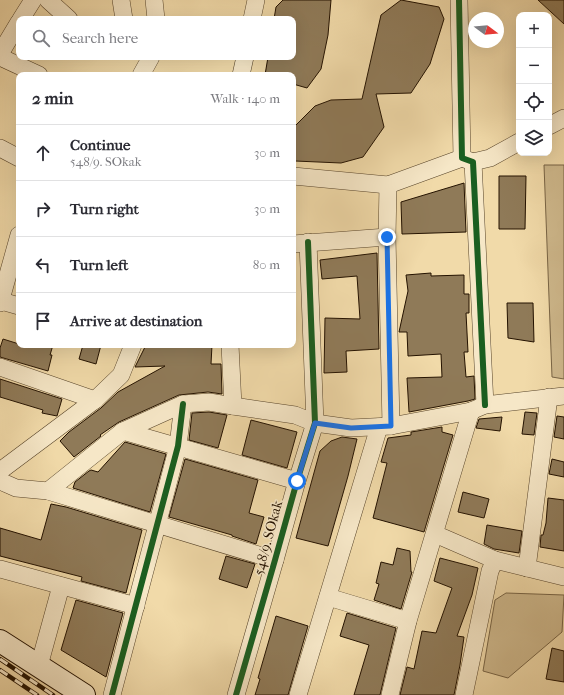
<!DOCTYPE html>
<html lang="en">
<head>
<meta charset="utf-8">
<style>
	body { margin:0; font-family:"IM FELL French Canon",serif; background:#f2f2f3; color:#2b2b33 }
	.controls { position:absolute; right:12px; top:12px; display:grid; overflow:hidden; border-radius:8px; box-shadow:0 4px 16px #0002 }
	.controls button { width:36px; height:36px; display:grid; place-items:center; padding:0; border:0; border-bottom:1px solid #e1e1e2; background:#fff; color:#2b2b33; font:20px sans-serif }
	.compass { position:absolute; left:468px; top:12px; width:36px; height:36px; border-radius:50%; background:#fff; box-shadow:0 4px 16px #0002; rotate:106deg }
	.stop { position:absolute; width:12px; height:12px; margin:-9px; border:3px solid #1a73e8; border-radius:50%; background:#fff }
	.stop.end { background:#1a73e8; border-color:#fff; box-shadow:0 1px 4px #0008 }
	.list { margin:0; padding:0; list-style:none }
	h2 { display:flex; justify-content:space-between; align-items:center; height:52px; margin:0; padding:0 16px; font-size:17px }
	h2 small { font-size:13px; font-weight:400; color:#7c7c81 }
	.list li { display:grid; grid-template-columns:26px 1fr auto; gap:12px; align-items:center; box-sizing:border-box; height:56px; padding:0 16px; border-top:1px solid #e1e1e2 }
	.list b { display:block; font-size:15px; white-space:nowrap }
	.list p { margin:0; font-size:13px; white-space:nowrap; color:#7c7c81 }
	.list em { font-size:13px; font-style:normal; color:#7c7c81 }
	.icon { flex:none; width:22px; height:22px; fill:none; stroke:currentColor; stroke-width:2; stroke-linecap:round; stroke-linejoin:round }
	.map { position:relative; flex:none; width:564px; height:695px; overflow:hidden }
	.search { position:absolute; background:#fff; box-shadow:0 4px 16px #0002; left:16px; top:16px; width:280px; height:44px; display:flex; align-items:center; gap:10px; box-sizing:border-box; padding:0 14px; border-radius:8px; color:#7c7c81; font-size:15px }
	.panel { position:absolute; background:#fff; box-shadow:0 4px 16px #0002; left:16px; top:72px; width:280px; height:276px; border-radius:8px }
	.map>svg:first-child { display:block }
	.green { fill:#ceb88c; stroke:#796546 }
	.building { fill:#8f7a58; stroke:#241200 }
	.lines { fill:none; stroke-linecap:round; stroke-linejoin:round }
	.street-casing { stroke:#57442a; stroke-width:18 }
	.secondary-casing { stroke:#241200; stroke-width:24 }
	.street { stroke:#f6e7c7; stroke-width:17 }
	.secondary { stroke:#f6e7c7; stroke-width:22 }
	.rail-casing { stroke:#241200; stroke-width:4.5 }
	.rail { stroke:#f6e7c7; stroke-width:3; stroke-dasharray:9; stroke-linecap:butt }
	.cycleway-casing { stroke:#f6e7c7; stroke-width:8 }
	.cycleway { stroke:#1b5e20; stroke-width:6 }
	.route { stroke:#1a73e8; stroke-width:5 }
	.labels { text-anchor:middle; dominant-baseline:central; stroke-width:3; stroke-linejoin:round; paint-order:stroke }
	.street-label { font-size:14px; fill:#241200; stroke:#f6e7c7 }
</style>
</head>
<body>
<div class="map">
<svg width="564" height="695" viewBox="0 0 564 695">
	<rect width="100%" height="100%" fill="#f1daa9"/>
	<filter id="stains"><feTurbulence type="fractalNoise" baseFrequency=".005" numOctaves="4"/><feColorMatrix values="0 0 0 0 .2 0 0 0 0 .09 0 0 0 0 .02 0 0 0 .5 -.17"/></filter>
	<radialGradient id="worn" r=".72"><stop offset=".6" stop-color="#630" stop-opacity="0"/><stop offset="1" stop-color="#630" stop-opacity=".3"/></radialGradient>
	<g class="green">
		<path d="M544,165h20v214l-12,-2z"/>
		<path d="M506,593l58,2 -2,37 -54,46 -25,-7 12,-71z"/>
	</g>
	<g class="building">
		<path d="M283,0h48l-3,35 -7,34 -14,19 -14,-4v-9h-28l3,-18h25v-38h-19l2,-12z"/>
		<path d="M401,0l38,7 5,12 -14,45 -19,29 -35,1 8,33 -21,30 -22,6 -46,-2 -1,-34 21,-21 16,-6 31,-1 19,-84z"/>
		<path d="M538,0h26v24z"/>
		<path d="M499,176h27l-1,53h-26z"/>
		<path d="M464,183l2,49 -64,2 -1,-32z"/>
		<path d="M377,253l2,96 -33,2 1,21 -23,1 1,-55 35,1 -3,-43 -35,3 -2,-19z"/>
		<path d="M431,273v3l33,-1v19h5v19h-3l2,39h-4l2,25 8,-1 1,23 -7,2 -59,11 -2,-34 35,-1 -1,-23 -33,2 -1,-24h-8l9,-41 -2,-16z"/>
		<path d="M507,303h26l1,39 -26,-4z"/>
		<path d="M3,339l16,5v1h34l-3,10h2l-4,16 -48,-14v-9z"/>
		<path d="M83,345h18l-5,19 -17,-5z"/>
		<path d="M146,345h66l-1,19h10l1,30 -14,-2 -29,3 -60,27 -19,13 1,1 -27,21 -14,-16 9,-9 32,-24 17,-16 47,-26 -30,1z"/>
		<path d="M0,379l62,20 -5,17 -15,-3 1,-3 -43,-13z"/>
		<path d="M209,412l18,3 -9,33 -29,-8 3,-27z"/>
		<path d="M525,412l12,1 -3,22 -12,-1z"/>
		<path d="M557,416l7,1v22l-10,-2z"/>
		<path d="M502,417l-2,14 -24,-3 3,-9z"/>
		<path d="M251,420l46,12 -10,36 -45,-13z"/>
		<path d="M442,427v5l11,3 -29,97 -51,-14 14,-55 -6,-1 7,-24 23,-3v-3z"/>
		<path d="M342,437l15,2 -9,37 -20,70 -32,-8 24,-87 11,-10z"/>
		<path d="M125,442l41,12 -16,58 -77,-24 2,-6 14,-11 2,-1 7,2z"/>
		<path d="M185,459l73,21 -9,33 15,4 -8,27 -24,-8v-1l-63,-18z"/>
		<path d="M552,459l12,3v15l-15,-3z"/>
		<path d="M463,492l26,7 -5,19 -26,-6z"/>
		<path d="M548,498l16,2v51l-24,-4 1,-12h2l3,-12z"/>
		<path d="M51,504l15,3 76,23 -16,63 -45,-12 1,-4 -82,-21v-28l41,12z"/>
		<path d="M487,525l35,6 -3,22 -25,-4 -10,-5z"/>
		<path d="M397,548l13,3 1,21h1l-11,37 -27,-9 5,-16 -3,-1 5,-21 12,3z"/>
		<path d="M226,556l29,8 -8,24 -28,-9z"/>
		<path d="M440,558l38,10 -6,27 -15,41 7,1 -4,28 -6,30h-54l7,-28 7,2 8,-38 14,2 16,-45 -18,-7z"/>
		<path d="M76,600l47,13 -17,64 -45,-27z"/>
		<path d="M347,613l49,15 -16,67h-26l15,-50 -29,-9z"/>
		<path d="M276,616l32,10 -20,69h-33l5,-16 -2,-1z"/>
		<path d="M552,648l12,3v31l-18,-3z"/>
	</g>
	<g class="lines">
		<g class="street-casing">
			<g id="street">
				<path d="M48,0l21,19"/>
				<path d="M121,0l3,19"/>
				<path d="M154,0l2,19"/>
				<path d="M459,0l3,158 11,4 12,243"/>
				<path d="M21,19l12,-19"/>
				<path d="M252,19l4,-19"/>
				<path d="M0,54l19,-32"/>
				<path d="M0,57l39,18"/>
				<path d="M141,75l10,-18"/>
				<path d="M241,75l4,-18"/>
				<path d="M549,126l15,-8"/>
				<path d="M0,148l19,10"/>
				<path d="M473,162l17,-4 29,-16"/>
				<path d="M293,176l95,9 74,-27"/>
				<path d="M388,185l-1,52 4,189"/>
				<path d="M293,244l94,-7"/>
				<path d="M1,301l18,5"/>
				<path d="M0,303l19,-68"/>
				<path d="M0,367l95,33"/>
				<path d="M233,406l62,9 20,8 36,5 40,-2 80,-15 14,-6 79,-9"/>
				<path d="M123,431l174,50"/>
				<path d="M0,471l95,-71 26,-25 12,-30"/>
				<path d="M0,481l16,7 32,3 227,69"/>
				<path d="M48,491l75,-60 60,-27 26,-2 24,4 -3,-61"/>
				<path d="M435,534l60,26 69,17"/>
				<path d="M527,568l22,-171"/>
				<path d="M0,569l136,37"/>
				<path d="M328,597l80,24"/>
				<path d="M39,666l22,-80"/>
				<path d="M112,695l66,-249 5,-42"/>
				<path d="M236,695l39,-135 22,-79 18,-58 -7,-181"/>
				<path d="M298,695l81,-268"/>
				<path d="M390,695l18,-74 63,-210"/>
				<path d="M464,695l26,-124 5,-11"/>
			</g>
		</g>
		<g class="secondary-casing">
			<path id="secondary" d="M0,641l84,54"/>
		</g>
		<use href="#street" class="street"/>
		<use href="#secondary" class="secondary"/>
		<g class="rail-casing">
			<g id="rail">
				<path d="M0,659l53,36"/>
				<path d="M0,670l37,25"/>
			</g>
		</g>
		<use href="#rail" class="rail"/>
		<g class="cycleway-casing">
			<g id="cycleway">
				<path d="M459,0l3,158 11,4 12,243"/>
				<path d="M112,695l66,-249 5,-42"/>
				<path d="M236,695l39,-135 22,-79 18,-58 -7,-181"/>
			</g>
		</g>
		<use href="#cycleway" class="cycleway"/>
	</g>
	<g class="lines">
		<path class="route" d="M297,481l18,-58 36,5 40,-2 -4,-189"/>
	</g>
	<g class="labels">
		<g class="street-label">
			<text transform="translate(268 538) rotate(-75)">548/9. SOkak</text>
		</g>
	</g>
	<rect width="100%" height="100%" filter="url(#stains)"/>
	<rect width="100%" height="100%" fill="url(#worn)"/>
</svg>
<div class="controls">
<button>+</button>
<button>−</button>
<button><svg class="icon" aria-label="locate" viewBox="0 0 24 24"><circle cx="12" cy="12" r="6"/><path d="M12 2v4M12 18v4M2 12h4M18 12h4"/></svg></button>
<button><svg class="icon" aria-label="layers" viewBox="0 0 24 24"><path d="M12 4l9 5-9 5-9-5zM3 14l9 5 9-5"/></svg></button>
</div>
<svg class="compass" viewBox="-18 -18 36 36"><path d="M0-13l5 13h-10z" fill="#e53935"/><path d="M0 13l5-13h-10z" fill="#7c7c81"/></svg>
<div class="stop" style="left:297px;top:481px"></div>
<div class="stop end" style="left:387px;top:237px"></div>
<div class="search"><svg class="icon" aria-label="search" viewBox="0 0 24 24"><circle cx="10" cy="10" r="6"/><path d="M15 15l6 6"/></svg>Search here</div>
<section class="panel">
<h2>2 min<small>Walk · 140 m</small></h2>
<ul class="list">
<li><svg class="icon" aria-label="ahead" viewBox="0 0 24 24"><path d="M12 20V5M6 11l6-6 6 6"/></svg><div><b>Continue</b><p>548/9. SOkak</p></div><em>30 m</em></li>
<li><svg class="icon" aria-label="right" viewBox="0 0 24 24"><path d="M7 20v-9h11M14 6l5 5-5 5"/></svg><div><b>Turn right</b></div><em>30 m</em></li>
<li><svg class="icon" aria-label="left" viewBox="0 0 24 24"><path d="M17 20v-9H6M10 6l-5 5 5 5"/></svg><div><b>Turn left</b></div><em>80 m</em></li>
<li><svg class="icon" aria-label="arrive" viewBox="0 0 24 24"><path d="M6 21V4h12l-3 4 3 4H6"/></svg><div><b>Arrive at destination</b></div></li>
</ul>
</section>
</div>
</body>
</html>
